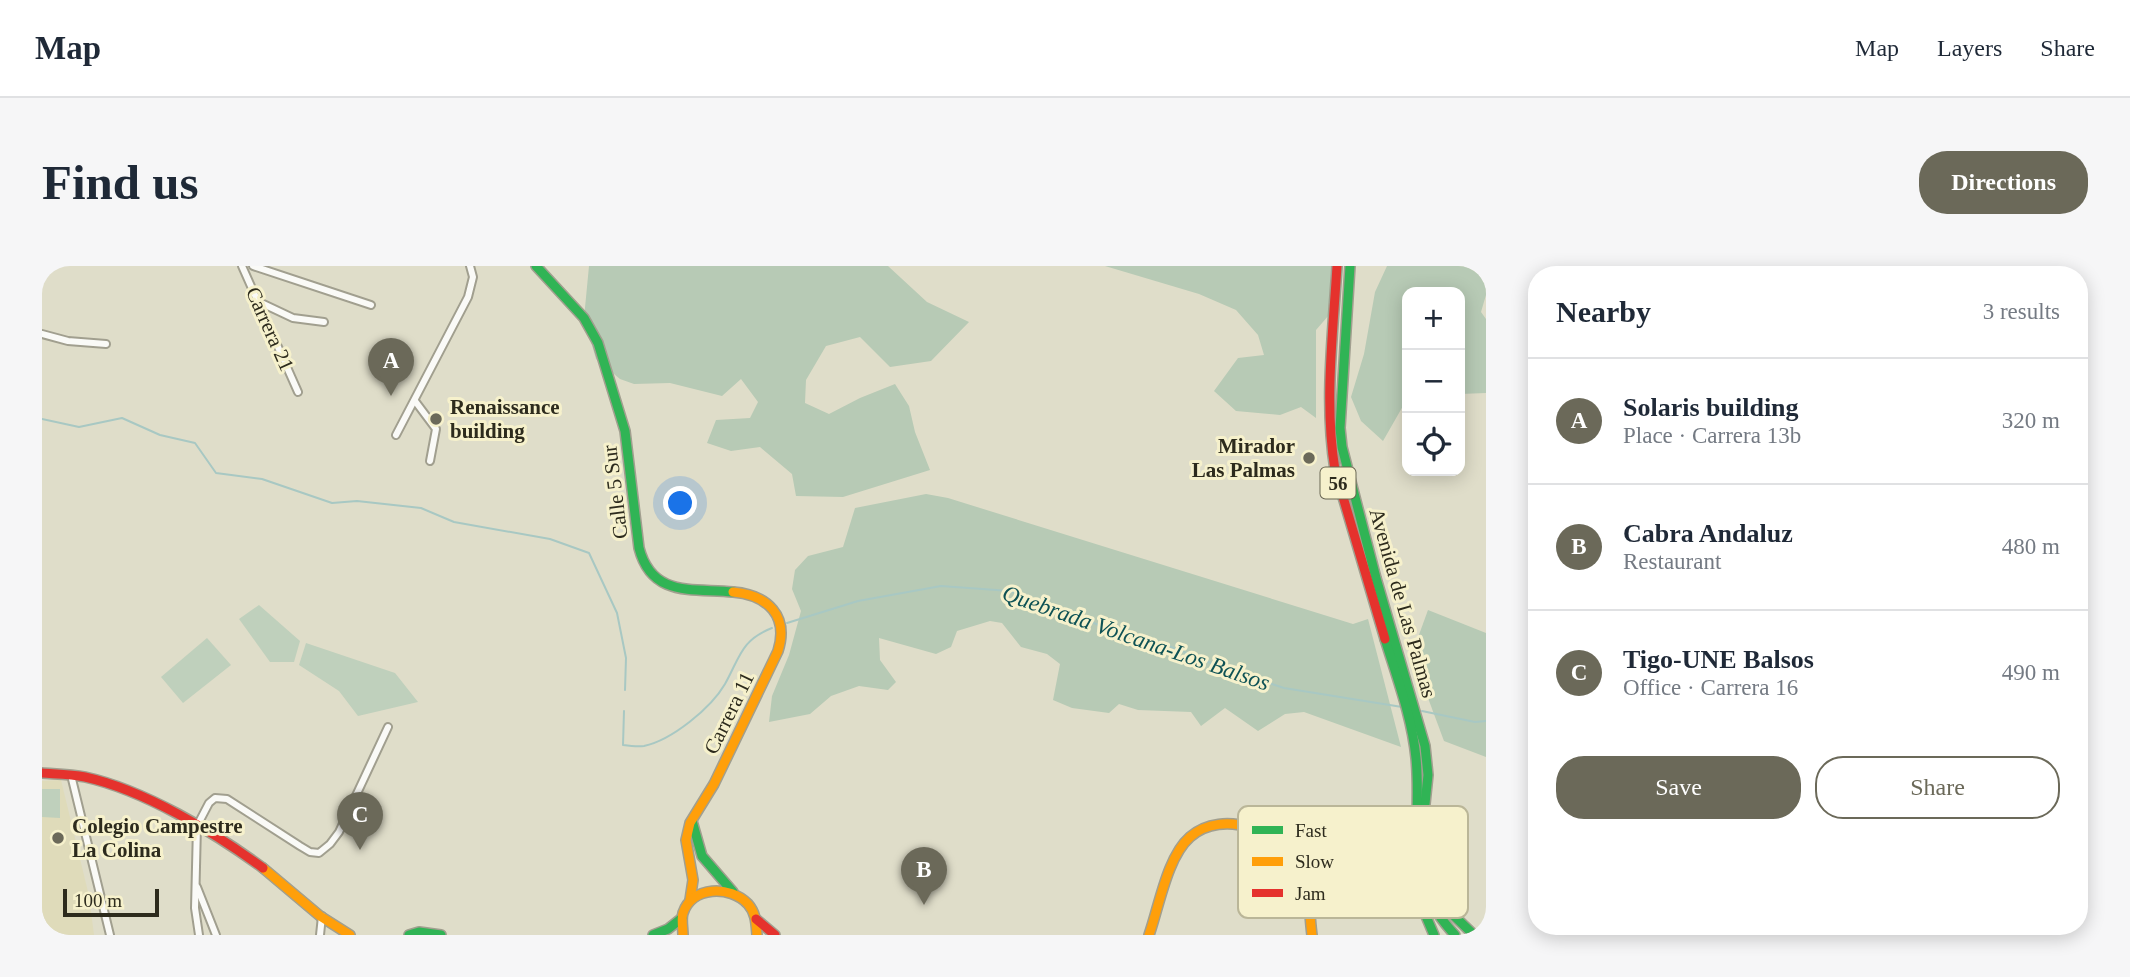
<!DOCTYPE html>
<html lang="en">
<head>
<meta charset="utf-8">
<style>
	body { margin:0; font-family:Georgia,serif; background:#f6f6f7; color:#1f2937 }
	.controls { position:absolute; right:21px; top:21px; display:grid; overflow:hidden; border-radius:14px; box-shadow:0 4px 18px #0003 }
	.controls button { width:63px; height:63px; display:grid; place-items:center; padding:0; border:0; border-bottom:2px solid #e0e1e3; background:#fff; color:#1f2937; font:35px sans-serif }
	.scale { position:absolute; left:21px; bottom:18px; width:96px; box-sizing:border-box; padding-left:7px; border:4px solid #2d2b1d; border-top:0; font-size:19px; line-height:24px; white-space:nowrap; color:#2d2b1d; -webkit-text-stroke:5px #f6f1cc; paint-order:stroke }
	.you { position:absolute; left:639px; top:238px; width:24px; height:24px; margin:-18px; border:5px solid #fff; border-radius:50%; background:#1a73e8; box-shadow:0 0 0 10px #1a73e833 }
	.badge { display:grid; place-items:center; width:46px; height:46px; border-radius:50%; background:#6b6959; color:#fff; font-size:23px; font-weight:700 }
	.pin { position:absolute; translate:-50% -58px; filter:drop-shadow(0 2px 4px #0008) }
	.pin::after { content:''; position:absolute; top:37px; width:24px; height:21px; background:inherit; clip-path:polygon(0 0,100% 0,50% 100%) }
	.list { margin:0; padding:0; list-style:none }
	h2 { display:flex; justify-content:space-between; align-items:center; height:91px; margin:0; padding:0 28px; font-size:30px }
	h2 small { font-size:23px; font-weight:400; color:#747a83 }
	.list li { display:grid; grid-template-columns:46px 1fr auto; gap:21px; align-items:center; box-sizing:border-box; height:126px; padding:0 28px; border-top:2px solid #e0e1e3 }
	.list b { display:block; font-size:26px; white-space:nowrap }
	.list p { margin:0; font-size:23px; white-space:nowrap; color:#747a83 }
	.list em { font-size:23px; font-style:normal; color:#747a83 }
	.actions { display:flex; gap:14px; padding:21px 28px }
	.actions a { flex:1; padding:16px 0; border:2px solid #6b6959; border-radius:28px; text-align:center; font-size:24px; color:#6b6959 }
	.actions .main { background:#6b6959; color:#fff }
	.icon { flex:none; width:38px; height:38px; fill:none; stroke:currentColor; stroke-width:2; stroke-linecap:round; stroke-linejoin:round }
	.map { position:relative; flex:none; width:1444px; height:669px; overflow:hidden; border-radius:28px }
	header { display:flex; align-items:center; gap:42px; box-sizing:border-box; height:98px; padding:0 35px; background:#fff; border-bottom:2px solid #e0e1e3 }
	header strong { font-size:33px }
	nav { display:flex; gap:38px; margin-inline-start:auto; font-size:24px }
	.intro { display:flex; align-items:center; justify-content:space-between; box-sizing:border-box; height:168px; padding:0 42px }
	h1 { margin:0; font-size:49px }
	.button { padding:18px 32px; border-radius:28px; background:#6b6959; color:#fff; font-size:24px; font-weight:700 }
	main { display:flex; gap:42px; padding:0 42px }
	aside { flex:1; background:#fff; border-radius:28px; box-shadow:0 4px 18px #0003 }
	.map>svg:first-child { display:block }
	.built { fill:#dfdbba }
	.green { fill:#bfd0bc }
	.forest { fill:#b7cab5 }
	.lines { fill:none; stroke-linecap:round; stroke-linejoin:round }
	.stream { stroke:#a8c8c3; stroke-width:2 }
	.street-casing { stroke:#a19f8f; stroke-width:10 }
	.fast-casing { stroke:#a19f8f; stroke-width:12 }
	.slow-casing { stroke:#a19f8f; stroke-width:12 }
	.jam-casing { stroke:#a19f8f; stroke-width:12 }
	.street { stroke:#fafaf7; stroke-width:6 }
	.fast { stroke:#30b455; stroke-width:9 }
	.slow { stroke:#ff9f0a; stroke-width:9 }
	.jam { stroke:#e5322d; stroke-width:9 }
	.poi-dot { fill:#6b6959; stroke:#f6f1cc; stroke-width:2.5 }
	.labels { text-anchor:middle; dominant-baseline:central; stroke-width:6; stroke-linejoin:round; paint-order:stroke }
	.shield { fill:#f6f1cc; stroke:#696652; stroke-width:2 }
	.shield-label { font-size:19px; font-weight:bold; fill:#2d2b1d }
	.street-label { font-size:21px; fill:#2d2b1d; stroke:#f6f1cc }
	.poi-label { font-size:21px; font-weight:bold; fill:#2d2b1d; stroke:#f6f1cc; text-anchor:start }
	.water-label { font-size:23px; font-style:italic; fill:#0e5255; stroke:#f6f1cc }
	.key { fill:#f6f1cc; stroke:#bab698; stroke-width:2 }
	.key-label { font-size:19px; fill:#2d2b1d }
</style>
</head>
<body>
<header>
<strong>Map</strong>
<nav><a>Map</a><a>Layers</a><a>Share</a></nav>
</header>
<div class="intro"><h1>Find us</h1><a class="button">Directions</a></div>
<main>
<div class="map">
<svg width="1444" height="669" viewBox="0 0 1444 669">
	<rect width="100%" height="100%" fill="#dfddc9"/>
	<path class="built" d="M19,514l28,116 5,39h-52v-154z"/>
	<g class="green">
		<path d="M217,339l41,36 -6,21h-24l-31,-43z"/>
		<path d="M165,372l24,27 -48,38 -22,-26z"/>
		<path d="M264,377l89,30 23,29 -60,14 -19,-25 -40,-26z"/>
		<path d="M0,523h18v29l-18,-1z"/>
	</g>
	<g class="forest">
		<path d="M547,0h299l39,36 42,20 -38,39 -41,6 -30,-30 -34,9 -20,34 -1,23 24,11 31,-16 35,-14 14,22 6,26 15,38 -87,27 -47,-1 -4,-22 -32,-27 -29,4 -24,-8 9,-23 34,-2 8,-16 -17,-23 -19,17 -52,-13 -36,1 -14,-5 -24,-20 -12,-41z"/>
		<path d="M1063,0h226l-2,49 -13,15v88l-15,-11 -21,8 -44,-4 -22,-20 24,-33 26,-3 -6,-20 -22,-25 -37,-16z"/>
		<path d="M1345,0h99v29l-5,17 5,7v74l-26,1v-102h-53v107l-24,42 -22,-20 -10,-24 13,-43 11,-62z"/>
		<path d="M884,228l22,4 405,126 15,-5 33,128 -97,-35 -19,2 -27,17 -33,-23 -24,18 -10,-14 -53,-2 -19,-6 -10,9 -37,-5 -19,-8 7,-36 -13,-10 -26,-7 -19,-24 -12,-2 -33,10 -6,16 -15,7 -57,-16 1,22 16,22 -8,8 -29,-4 -28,10 -21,18 -41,8 3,-26 17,-41 12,-44 -9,-22 3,-19 13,-14 35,-9 12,-39z"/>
		<path d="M1386,344l58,23v124l-42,-16 -16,-43 -12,-55z"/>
	</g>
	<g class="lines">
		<g class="stream">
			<path d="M0,153l37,8 43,-9 38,17 35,8 21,30 46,6 70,24 25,-2 64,7 33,14 96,17 39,14 28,60 9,45 -1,32"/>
			<path d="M745,357l71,-22 83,-15 69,5 94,36 45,11 77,31 58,19 118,19"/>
			<path d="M582,445l-1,34c7,1 15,2 21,1 28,-6 67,-38 81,-62 15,-27 16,-44 47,-56"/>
			<path d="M1380,445l53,11 11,-1"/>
		</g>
		<g class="street-casing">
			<g id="street">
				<path d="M200,0l56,126"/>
				<path d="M211,0l118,39"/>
				<path d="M215,35l36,17 31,4"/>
				<path d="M0,68l26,7 38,3"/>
				<path d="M373,135l21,28 -6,32"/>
				<path d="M354,169l72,-138 5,-20 -3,-11"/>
				<path d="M29,509l39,160"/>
				<path d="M155,621l19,48"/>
				<path d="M157,669l-4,-27 2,-82 12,-23 6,-5 12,1 73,47 10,6 9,1 11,-9 9,-12 49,-105"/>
				<path d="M278,669l2,-19"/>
			</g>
		</g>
		<g class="fast-casing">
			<g id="fast">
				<path d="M494,0l48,52 14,25 27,88 14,117c13,50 54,40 94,44"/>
				<path d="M1308,0l-10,162 2,19 34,131 49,168 3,29 -5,48 9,58 17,30 25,24"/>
				<path d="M1343,373c12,39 27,78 31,119 7,72 -17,117 39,177"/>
				<path d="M650,555l10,35 31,36"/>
				<path d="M1375,613l3,23 14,33"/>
				<path d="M367,669l10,-3 22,3"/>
				<path d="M611,669l15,-6 14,-11"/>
			</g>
		</g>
		<g class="slow-casing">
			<g id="slow">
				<path d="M221,602l57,48 30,19"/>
				<path d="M648,634l3,-20 -7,-40 4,-17 24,-39 64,-133c11,-35 -10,-56 -45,-59"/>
				<path d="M641,669c0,-7 -2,-16 0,-22 9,-27 47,-28 65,-9 8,9 8,19 9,31"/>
				<path d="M1107,669c10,-28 18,-78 41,-98 33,-29 92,-6 110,30 10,20 9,46 12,68"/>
			</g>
		</g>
		<g class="jam-casing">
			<g id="jam">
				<path d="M1295,0c-4,68 -13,137 -2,204l50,169"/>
				<path d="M0,507c14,1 29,1 43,4 59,13 129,55 178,91"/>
				<path d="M714,653l19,16"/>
			</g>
		</g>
		<use href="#street" class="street"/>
		<use href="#fast" class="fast"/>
		<use href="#slow" class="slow"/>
		<use href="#jam" class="jam"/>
	</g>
	<g class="poi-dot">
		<circle cx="394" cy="153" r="7"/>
		<circle cx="1267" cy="192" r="7"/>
		<circle cx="16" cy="572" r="7"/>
	</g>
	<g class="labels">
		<rect class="shield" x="1278.5" y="201.5" width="35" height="31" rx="5"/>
		<g class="shield-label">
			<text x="1296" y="217">56</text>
		</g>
		<g class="street-label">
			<text transform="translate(228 63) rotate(66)">Carrera 21</text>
			<text transform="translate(573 226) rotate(-97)">Calle 5 Sur</text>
			<text transform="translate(1361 337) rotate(74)">Avenida de Las Palmas</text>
			<text transform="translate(687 447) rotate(-64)">Carrera 11</text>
		</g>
		<g class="poi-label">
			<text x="408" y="141">Renaissance<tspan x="408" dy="24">building</tspan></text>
			<text x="1253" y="180" text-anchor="end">Mirador<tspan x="1253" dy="24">Las Palmas</tspan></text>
			<text x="30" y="560">Colegio Campestre<tspan x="30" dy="24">La Colina</tspan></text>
		</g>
		<g class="water-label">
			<text transform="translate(1094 372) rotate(19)">Quebrada Volcana-Los Balsos</text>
		</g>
	</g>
	<rect x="1196" y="540" width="230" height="112" rx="10" class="key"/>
	<rect x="1210" y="560" width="31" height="8" fill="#30b455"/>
	<rect x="1210" y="591" width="31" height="9" fill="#ff9f0a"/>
	<rect x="1210" y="623" width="31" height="8" fill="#e5322d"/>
	<g class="key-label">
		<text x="1253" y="571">Fast</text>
		<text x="1253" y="602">Slow</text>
		<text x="1253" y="634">Jam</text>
	</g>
</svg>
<div class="controls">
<button>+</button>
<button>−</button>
<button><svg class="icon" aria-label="locate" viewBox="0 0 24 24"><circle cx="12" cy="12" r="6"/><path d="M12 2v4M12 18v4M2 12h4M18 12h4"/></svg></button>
</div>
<div class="scale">100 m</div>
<div class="you"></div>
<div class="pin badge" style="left:349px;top:130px">A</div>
<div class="pin badge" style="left:882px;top:639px">B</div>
<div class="pin badge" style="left:318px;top:584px">C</div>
</div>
<aside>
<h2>Nearby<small>3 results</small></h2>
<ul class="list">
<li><span class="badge">A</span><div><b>Solaris building</b><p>Place · Carrera 13b</p></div><em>320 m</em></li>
<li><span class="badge">B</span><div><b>Cabra Andaluz</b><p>Restaurant</p></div><em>480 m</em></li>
<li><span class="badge">C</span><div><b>Tigo-UNE Balsos</b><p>Office · Carrera 16</p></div><em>490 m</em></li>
</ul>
<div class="actions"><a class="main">Save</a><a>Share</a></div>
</aside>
</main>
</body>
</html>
